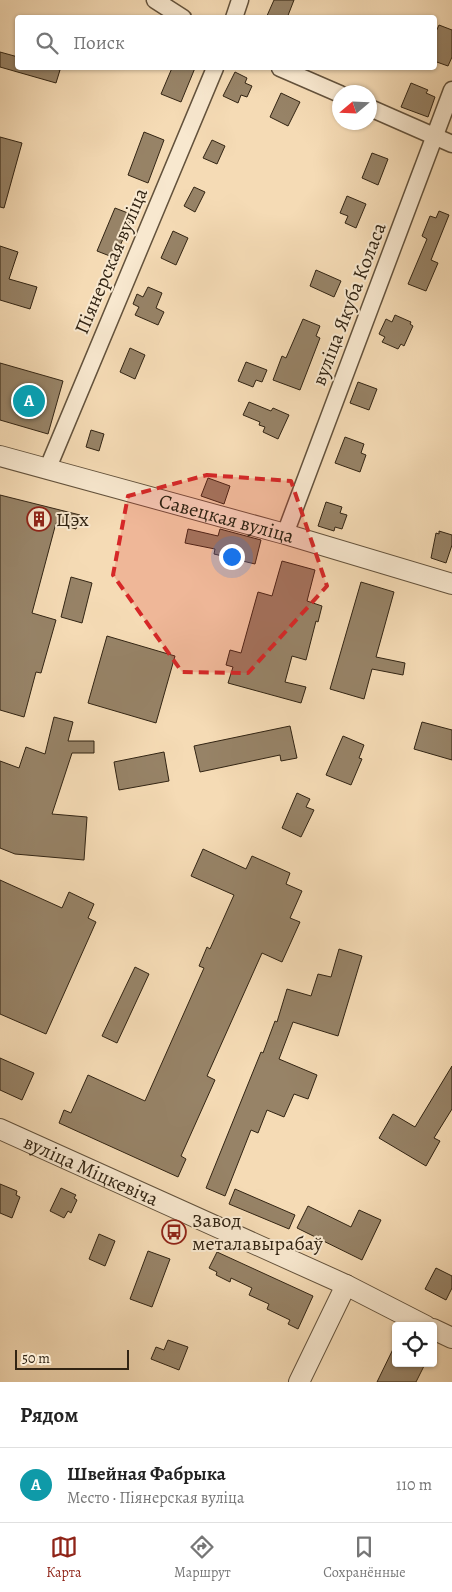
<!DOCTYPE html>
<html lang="ru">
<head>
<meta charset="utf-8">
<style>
	body { margin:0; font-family:Alegreya,serif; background:#f6f6f6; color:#222 }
	.controls { position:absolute; right:15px; bottom:15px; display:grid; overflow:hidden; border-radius:5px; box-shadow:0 1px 4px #0004 }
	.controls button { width:45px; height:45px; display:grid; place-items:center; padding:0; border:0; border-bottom:1px solid #e0e0e0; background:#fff; color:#222; font:25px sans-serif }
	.compass { position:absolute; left:332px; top:85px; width:45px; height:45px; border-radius:50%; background:#fff; box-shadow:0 1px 4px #0004; rotate:251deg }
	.scale { position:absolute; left:15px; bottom:12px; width:114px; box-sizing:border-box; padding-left:5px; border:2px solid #322413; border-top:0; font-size:14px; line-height:18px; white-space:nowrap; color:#322413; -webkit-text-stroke:4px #f8e8cf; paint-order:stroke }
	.you { position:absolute; left:231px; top:556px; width:18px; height:18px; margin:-12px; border:4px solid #fff; border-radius:50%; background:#1a73e8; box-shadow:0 0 0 8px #1a73e833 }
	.badge { display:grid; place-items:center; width:32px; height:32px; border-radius:50%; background:#8f2418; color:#fff; font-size:16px; font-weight:700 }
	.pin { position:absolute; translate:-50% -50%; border:2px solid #fff; box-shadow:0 1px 5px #0006 }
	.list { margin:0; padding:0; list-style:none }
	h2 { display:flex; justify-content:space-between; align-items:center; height:65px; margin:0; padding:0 20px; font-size:21px }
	h2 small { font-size:16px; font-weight:400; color:#767676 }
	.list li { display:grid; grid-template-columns:32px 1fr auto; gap:15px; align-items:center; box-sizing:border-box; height:75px; padding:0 20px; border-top:1px solid #e0e0e0 }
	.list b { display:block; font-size:19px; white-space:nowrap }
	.list p { margin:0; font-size:16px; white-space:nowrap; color:#767676 }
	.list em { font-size:16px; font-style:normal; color:#767676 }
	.icon { flex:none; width:28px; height:28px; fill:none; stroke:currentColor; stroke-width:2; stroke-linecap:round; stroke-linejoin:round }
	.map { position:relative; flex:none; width:452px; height:1382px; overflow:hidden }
	.search { position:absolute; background:#fff; box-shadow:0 1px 4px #0004; left:15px; right:15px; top:15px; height:55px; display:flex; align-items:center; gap:12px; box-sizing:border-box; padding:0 18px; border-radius:5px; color:#767676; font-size:19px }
	.sheet { height:140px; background:#fff }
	nav { display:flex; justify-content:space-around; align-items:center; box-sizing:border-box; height:70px; border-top:1px solid #e0e0e0; background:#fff; font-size:14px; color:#767676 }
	nav a { display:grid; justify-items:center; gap:2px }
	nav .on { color:#8f2418 }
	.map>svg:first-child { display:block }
	.building { fill:#978367; stroke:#322413 }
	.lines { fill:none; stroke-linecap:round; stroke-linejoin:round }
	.minor-casing { stroke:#63523c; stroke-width:19 }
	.tertiary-casing { stroke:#63523c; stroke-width:22 }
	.minor { stroke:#f8e8cf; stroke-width:16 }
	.tertiary { stroke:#f8e8cf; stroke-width:20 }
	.marked { fill:#d62828; fill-opacity:0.2; stroke:#d62828; stroke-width:4; stroke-dasharray:10 6; stroke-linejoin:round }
	.labels { text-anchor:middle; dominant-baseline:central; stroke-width:4; stroke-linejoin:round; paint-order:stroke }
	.street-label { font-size:20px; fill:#322413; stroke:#f8e8cf }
	.poi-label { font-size:20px; fill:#322413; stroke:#f8e8cf; text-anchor:start }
</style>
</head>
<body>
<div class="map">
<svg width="452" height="1382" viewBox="0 0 452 1382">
	<rect width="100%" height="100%" fill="#f5dbb5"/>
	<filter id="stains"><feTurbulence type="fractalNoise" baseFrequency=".004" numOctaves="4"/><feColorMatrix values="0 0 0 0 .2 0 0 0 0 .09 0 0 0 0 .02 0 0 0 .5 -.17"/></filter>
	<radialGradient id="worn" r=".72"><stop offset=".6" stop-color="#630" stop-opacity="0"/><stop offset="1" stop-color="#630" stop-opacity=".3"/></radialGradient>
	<g class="building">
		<path d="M274,0h20l-7,18h-21z"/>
		<path d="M439,25l13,5v27l-4,9 -14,-5v-25z"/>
		<path d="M0,52l18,5v11h34l8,2 -4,13 -56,-16z"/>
		<path d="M172,68h23l-14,34 -20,-8z"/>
		<path d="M235,72l12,6 -2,5 7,3 -5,11 -6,-2 -3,8 -15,-7z"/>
		<path d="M411,83l17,7 -2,3 9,4 -7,20 -27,-10z"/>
		<path d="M281,93l19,9 -12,24 -18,-9z"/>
		<path d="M144,132l20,8 -16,43 -20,-8z"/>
		<path d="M0,137l22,6 -18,65 -4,-1z"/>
		<path d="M212,140l13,6 -8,18 -14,-6z"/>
		<path d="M372,153l16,6 -10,26 -16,-7z"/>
		<path d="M194,187l11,5 -10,20 -11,-6z"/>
		<path d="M347,196l19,8 -10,24 -11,-5 3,-7 -8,-3z"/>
		<path d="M115,208l18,7 -18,43 -18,-7z"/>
		<path d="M439,211l10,4 -18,45 7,3 -12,28 -18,-7 19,-45 -5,-3 8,-20 6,2z"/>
		<path d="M173,231l15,7 -12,27 -15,-7z"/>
		<path d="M0,246l18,6 -9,27 28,8 -7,22 -30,-9z"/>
		<path d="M316,270l25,11 -7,16 -24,-11z"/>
		<path d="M148,287l14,6 -6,15 8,4 -6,13 -23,-10 4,-8 -6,-3 4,-10 6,3z"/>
		<path d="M395,315l16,7 -1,2 3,2 -9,20 -3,-2 -3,5 -16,-7 3,-5 -6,-3 7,-15 6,3z"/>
		<path d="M303,319l17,7 -4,10 4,2 -20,52 -27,-10 9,-24 4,2z"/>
		<path d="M130,348l15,7 -10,24 -15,-7z"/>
		<path d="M246,362l21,8 -5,12 -6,-2 -3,7 -15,-6z"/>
		<path d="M0,363l63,18 -15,53 -48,-14z"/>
		<path d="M358,382l19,7 -8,21 -19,-7z"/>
		<path d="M249,402l22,9 2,-3 16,7 -11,24 -15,-7 2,-5 -6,-2 1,-3 -17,-7z"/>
		<path d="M91,430l13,4 -5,17 -13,-4z"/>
		<path d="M345,437l19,7 -3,9 5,2 -6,17 -25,-9z"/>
		<path d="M208,478l22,8 -6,18 -23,-8z"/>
		<path d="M0,495l80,20 -4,14 -20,-6 -24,90 24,7 -15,53 -5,-1 -12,45 -24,-7z"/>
		<path d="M326,502l16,5 -2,6 7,2 -5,14 -7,-2 -1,4 -16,-5z"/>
		<path d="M188,529l30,7 2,-7 41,11 -6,24 -41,-10 1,-5 -30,-6z"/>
		<path d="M439,531l13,4v10l-6,18 -15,-5 5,-25 3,1z"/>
		<path d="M282,561l33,9 -8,31 15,5 -4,16 -2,-1 -10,39 -14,-4 -7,26 21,5 -5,16 -73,-20 5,-16 -7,-2 4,-15 11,3 17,-61 14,4z"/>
		<path d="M71,577l21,6 -10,40 -21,-6z"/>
		<path d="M361,582l33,10 -18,65 29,6 -2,12 -31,-6 -8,30 -34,-10z"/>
		<path d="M107,636l68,20 -19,67 -68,-20z"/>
		<path d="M54,717l19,5 -5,19h26v12h-22l-20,61 35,3 -3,43 -69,-6 -15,-6v-87l19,7 7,-21 19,7z"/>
		<path d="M422,722l30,8v30l-38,-11z"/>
		<path d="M290,726l7,32 -16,3 -1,-6 -80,17 -6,-26z"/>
		<path d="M343,736l21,9 -5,13 3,1 -11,26 -25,-10z"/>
		<path d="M164,752l5,29 -50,9 -5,-28z"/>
		<path d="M297,793l13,6 -4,8 8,3 -13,27 -19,-9z"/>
		<path d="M203,849l43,20 6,-13 38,17 -4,11 16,7 -12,27 10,4 -18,40 -20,-9 -55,123 8,4 -34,76 5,3 -8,18 -119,-54 5,-13 7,3 17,-38 57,26 59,-133 -5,-2 8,-19 3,2 24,-54 -43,-19z"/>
		<path d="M0,880l62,28 7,-16 25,12 -6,14 8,4 -50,112 -46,-20z"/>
		<path d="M339,949l23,7 -24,80 -45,-14 -14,37 38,16 -9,24 -14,-5 -10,23 -17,-7 -9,23 -7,-3 -26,66 -19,-8 55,-136 2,1 12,-32 2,1 10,-33 24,7 7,-22 13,3z"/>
		<path d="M135,967l14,7 -32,69 -15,-7z"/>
		<path d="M0,1058l34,15 -12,27 -22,-10z"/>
		<path d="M452,1066v43l-18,29 6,3 -14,25 -47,-28 14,-24 22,13z"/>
		<path d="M0,1184l17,7 -1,4 4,2 -8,21 -12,-5z"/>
		<path d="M61,1188l15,7 -2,3 3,2 -6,13 -3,-2 -4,7 -14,-7z"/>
		<path d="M235,1189l60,26 -6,14 -60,-25z"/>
		<path d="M308,1206l43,21 8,-17 22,10 -19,40 -65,-32z"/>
		<path d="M99,1234l16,7 -10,25 -16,-7z"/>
		<path d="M148,1251l22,8 -18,48 -22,-8z"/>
		<path d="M217,1252l96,44 -15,33 -10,-5 2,-4 -23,-11 2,-5 -20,-9 3,-7 -21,-10 -1,4 -14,-7 1,-3 -8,-4z"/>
		<path d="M436,1268l16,8v12l-6,12 -21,-11z"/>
		<path d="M168,1340l20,7 -9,23 -28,-11 5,-12 8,3z"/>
		<path d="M396,1343v20h21l7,3 -8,16h-39z"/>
	</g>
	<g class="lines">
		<g class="minor-casing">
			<g id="minor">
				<path d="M155,0l28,18"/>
				<path d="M234,18l6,-18"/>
				<path d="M280,68l60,26"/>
				<path d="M370,108l82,36"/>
				<path d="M47,470l168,-402"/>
				<path d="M285,534l167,-444"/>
			</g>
		</g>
		<g class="tertiary-casing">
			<g id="tertiary">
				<path id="s1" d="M0,456l285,78 167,50"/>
				<path id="s2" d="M0,1129l346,156 80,41"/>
				<path d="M433,1329l19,9"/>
				<path d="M299,1382l47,-97"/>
			</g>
		</g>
		<use href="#minor" class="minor"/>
		<use href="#tertiary" class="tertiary"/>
	</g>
	<path class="marked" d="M207,475l84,6 36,105 -79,87 -66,-1 -69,-97 15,-79z"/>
	<defs>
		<g id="building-ring" transform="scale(1.25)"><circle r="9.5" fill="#f8e8cf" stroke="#8f2418" stroke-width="1.5"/><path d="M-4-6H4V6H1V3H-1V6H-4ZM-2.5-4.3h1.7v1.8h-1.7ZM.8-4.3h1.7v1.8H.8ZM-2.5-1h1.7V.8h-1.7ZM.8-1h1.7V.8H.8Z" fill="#8f2418"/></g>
		<g id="bus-ring" transform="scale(1.25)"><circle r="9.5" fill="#f8e8cf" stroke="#8f2418" stroke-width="1.5"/><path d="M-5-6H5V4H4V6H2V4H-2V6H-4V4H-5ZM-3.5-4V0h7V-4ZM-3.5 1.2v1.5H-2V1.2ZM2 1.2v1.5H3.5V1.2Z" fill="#8f2418"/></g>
	</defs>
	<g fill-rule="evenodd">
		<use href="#building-ring" x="39" y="519"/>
		<use href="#bus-ring" x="174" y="1232"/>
	</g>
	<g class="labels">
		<g class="street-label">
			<text transform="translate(111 261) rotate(-67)">Піянерская вуліца</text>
			<text transform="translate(349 304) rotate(-69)">вуліца Якуба Коласа</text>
			<text stroke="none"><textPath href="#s1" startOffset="235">Савецкая вуліца</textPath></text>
			<text stroke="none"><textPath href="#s2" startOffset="100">вуліца Міцкевіча</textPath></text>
		</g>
		<g class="poi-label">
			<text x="56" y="519">Цэх</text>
			<text x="192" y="1220">Завод<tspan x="192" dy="23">металавырабаў</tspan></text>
		</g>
	</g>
	<rect width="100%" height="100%" filter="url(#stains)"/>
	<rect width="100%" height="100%" fill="url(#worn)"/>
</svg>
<div class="controls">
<button><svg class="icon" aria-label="locate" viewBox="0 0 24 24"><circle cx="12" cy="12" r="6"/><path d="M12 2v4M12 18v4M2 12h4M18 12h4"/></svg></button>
</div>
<svg class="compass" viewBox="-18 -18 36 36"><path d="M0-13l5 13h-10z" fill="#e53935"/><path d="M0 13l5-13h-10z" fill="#767676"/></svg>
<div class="scale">50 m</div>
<div class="you"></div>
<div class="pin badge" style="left:29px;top:401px;background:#0f9aa8">A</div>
<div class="search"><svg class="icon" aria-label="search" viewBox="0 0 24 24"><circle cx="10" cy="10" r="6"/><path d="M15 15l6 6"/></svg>Поиск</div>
</div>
<section class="sheet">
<h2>Рядом<small></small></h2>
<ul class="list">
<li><span class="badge" style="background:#0f9aa8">A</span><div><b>Швейная Фабрыка</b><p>Место · Піянерская вуліца</p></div><em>110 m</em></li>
</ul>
</section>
<nav>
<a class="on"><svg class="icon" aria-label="map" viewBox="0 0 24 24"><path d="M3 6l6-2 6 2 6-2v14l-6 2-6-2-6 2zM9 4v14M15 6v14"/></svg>Карта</a>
<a><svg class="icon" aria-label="directions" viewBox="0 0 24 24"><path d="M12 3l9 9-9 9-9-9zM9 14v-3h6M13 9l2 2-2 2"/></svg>Маршрут</a>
<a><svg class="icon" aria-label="saved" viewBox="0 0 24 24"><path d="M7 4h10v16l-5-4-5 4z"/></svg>Сохранённые</a>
</nav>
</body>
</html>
